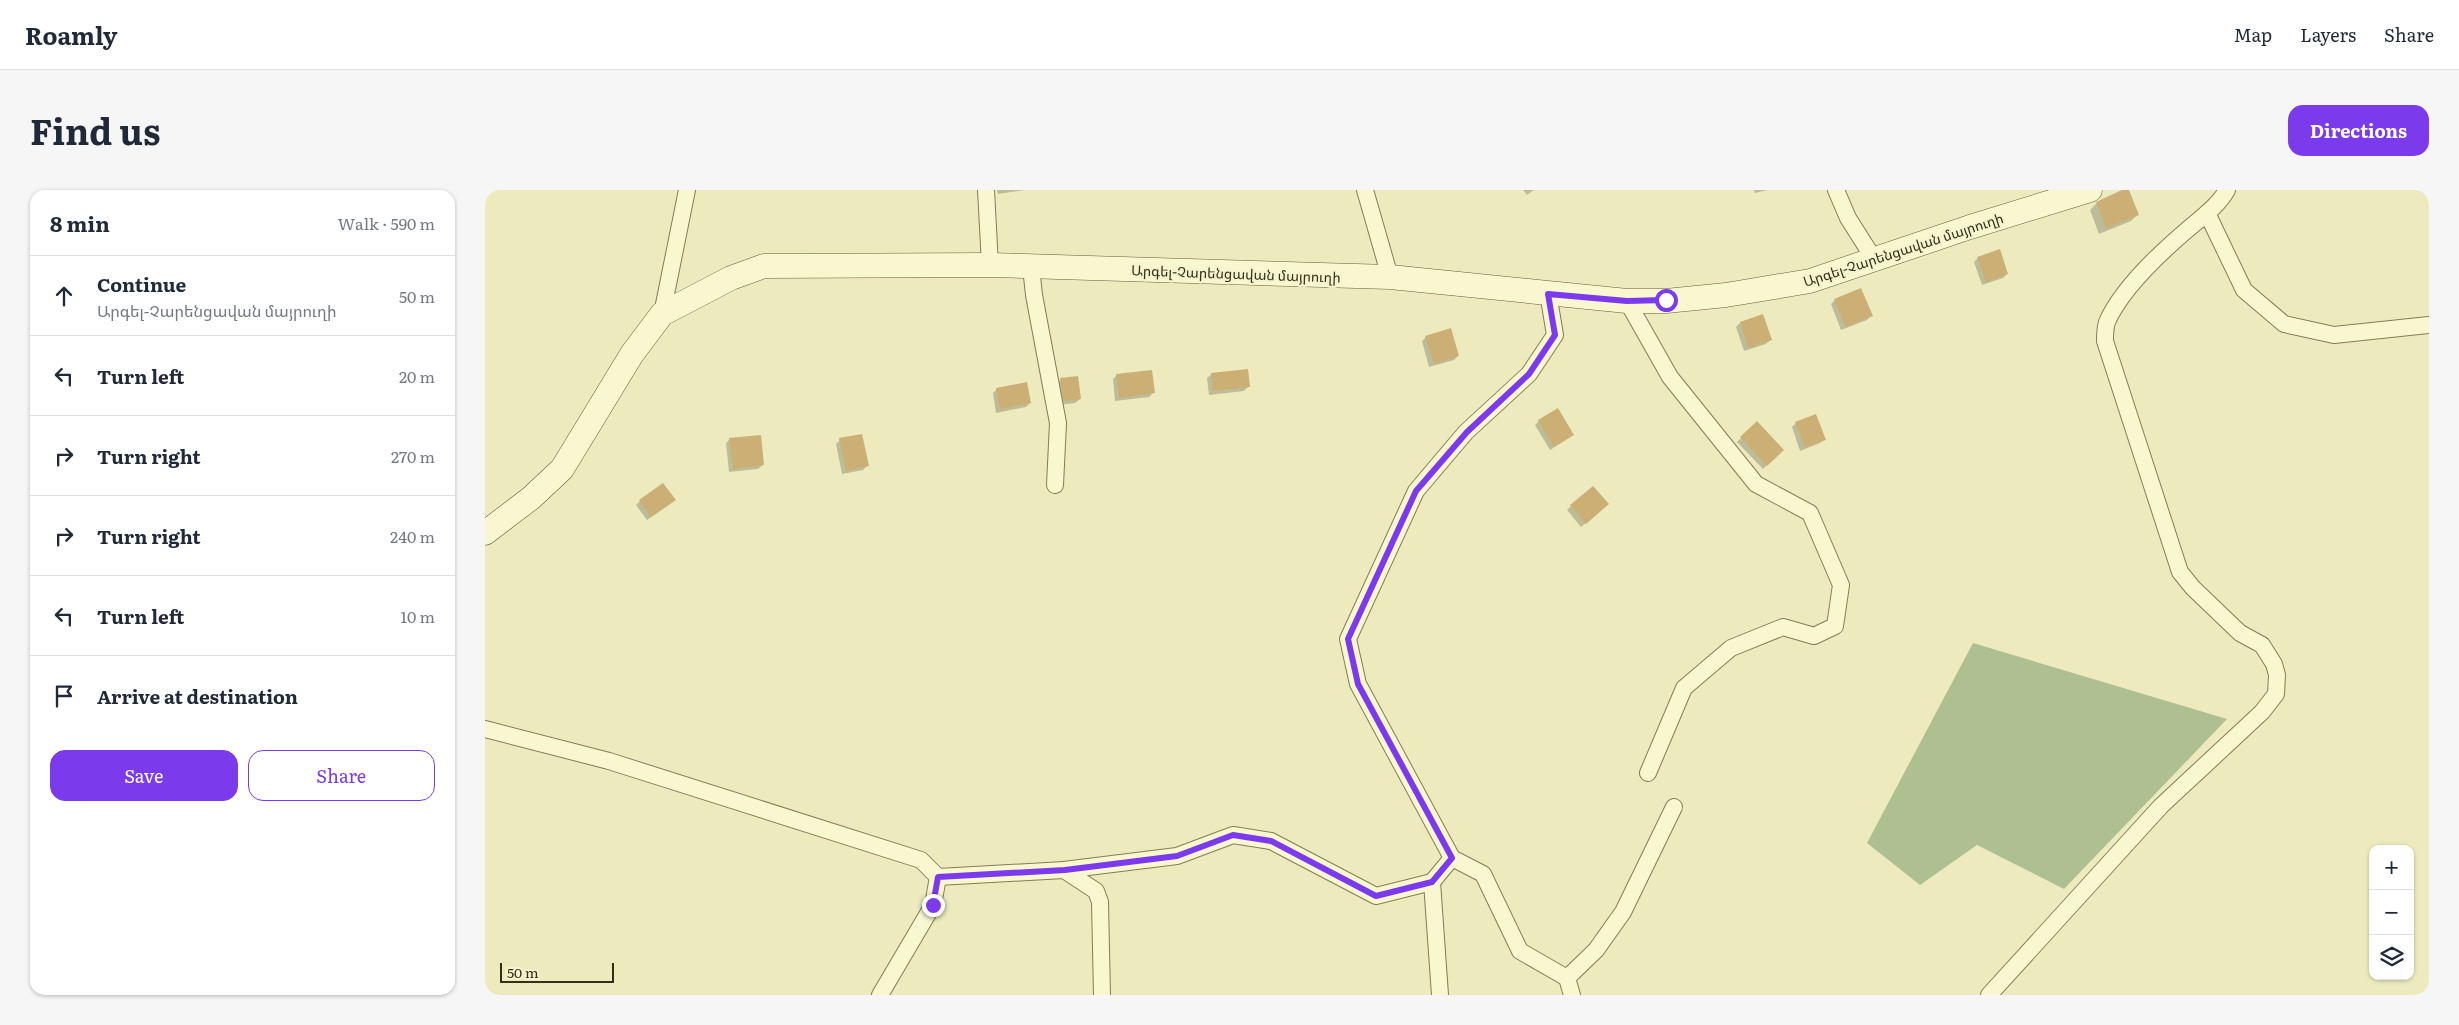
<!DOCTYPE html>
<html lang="en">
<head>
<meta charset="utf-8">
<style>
	body { margin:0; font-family:Literata,"Noto Sans Armenian",serif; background:#f6f6f7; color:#1f2937 }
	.controls { position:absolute; right:15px; bottom:15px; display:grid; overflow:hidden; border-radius:10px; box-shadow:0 1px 4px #0004 }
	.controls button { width:45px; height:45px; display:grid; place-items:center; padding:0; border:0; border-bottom:1px solid #e0e1e3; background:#fff; color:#1f2937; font:25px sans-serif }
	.scale { position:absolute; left:15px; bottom:12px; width:114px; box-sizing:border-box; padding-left:5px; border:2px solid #342e1b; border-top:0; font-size:14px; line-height:18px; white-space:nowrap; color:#342e1b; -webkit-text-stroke:4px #f5f4cd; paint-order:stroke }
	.stop { position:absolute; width:15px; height:15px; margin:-11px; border:4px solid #7c3aed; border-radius:50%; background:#fff }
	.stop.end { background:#7c3aed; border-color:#fff; box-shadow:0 1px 5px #0008 }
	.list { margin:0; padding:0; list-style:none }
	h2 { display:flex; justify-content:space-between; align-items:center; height:65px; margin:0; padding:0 20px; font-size:21px }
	h2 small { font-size:16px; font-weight:400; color:#747a83 }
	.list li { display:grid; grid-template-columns:32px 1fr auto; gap:15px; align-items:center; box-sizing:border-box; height:80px; padding:0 20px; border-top:1px solid #e0e1e3 }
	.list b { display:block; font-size:19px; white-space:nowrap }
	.list p { margin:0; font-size:16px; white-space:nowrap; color:#747a83 }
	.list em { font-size:16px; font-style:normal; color:#747a83 }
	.actions { display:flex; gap:10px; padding:15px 20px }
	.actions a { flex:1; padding:11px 0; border:1px solid #7c3aed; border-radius:15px; text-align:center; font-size:18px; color:#7c3aed }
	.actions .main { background:#7c3aed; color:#fff }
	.icon { flex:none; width:28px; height:28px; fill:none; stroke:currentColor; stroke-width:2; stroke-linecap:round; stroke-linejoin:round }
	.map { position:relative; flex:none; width:1944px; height:805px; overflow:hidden; border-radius:15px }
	header { display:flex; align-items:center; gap:30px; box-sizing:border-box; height:70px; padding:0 25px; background:#fff; border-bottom:1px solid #e0e1e3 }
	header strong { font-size:24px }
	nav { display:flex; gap:28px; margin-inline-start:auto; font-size:18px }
	.intro { display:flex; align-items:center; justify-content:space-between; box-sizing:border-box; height:120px; padding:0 30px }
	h1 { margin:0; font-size:35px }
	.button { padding:12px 22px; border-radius:15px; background:#7c3aed; color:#fff; font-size:18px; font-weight:700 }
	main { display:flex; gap:30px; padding:0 30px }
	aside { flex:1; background:#fff; border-radius:15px; box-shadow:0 1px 4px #0004 }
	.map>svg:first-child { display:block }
	.cemetery { fill:#aebf92 }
	.shadow { fill:#0003 }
	.building { fill:#cbaf74 }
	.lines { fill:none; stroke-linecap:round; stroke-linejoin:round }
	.street-casing { stroke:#857b57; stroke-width:18 }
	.secondary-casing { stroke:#665c3a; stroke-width:25 }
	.street { stroke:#f8f7d0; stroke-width:16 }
	.secondary { stroke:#f8f7d0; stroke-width:24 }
	.route { stroke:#7c3aed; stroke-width:6 }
	.labels { text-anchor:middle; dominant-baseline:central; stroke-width:4.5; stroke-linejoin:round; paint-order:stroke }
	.street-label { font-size:14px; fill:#342e1b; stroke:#f5f4cd }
</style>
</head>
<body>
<header>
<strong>Roamly</strong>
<nav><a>Map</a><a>Layers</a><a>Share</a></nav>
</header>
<div class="intro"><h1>Find us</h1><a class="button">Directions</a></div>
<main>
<aside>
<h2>8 min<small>Walk · 590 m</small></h2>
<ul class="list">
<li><svg class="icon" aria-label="ahead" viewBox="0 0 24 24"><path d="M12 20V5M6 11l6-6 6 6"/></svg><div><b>Continue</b><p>Արգել-Չարենցավան մայրուղի</p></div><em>50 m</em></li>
<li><svg class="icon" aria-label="left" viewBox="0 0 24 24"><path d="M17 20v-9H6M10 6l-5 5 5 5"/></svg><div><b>Turn left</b></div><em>20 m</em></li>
<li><svg class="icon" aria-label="right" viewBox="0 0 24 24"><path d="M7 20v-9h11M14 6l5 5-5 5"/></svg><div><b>Turn right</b></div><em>270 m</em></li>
<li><svg class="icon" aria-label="right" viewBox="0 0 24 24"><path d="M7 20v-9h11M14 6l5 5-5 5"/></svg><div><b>Turn right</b></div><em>240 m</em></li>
<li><svg class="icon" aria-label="left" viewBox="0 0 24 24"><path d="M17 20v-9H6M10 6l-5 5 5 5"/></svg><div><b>Turn left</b></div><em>10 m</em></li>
<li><svg class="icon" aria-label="arrive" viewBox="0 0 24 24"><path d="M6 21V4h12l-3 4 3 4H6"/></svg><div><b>Arrive at destination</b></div></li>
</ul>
<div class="actions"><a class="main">Save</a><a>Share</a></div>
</aside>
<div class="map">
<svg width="1944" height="805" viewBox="0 0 1944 805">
	<rect width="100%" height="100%" fill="#edebbe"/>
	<path class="cemetery" d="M1488,453l254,76 -163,170 -87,-44 -57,40 -53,-42z"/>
	<g class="shadow">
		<path d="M512,0h27l-26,4z"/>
		<path d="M1038,0h11l-7,5z"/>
		<path d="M1269,0h13l-12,3z"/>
		<path d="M1643,0l9,25 -6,6 -32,13 -9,-24 7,-7z"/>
		<path d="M1493,68l29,16 -4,4 -21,7 -8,-23z"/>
		<path d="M1350,110l36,16 -4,4 -26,10 -10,-26z"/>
		<path d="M1277,125l8,25 -4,4 -22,7 -8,-24 4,-4z"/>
		<path d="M941,147l32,19 -4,4 -25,7 -7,-26z"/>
		<path d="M727,184l36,13 -4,4 -35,4 -2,-17z"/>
		<path d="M632,185l36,18 -4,4 -34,4 -2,-22z"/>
		<path d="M575,190l20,19 -5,4 -15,2 -4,-21z"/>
		<path d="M512,199l33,14 -4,4 -30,6 -3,-20z"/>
		<path d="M1054,231l34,14 -23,15 -15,-25z"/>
		<path d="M1272,233l25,27 -19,19 -26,-27z"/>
		<path d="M1311,233l28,16 -4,4 -20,8 -8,-24z"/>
		<path d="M245,249l33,26 -5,4 -29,3 -3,-29z"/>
		<path d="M355,250l27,26 -4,4 -21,4 -6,-30z"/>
		<path d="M155,311l30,3 -23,16 -11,-15z"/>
		<path d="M1086,316l32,2 -22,19 -14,-17z"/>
	</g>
	<g class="building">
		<path d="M1637,0h7l10,25 -33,13 -10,-26z"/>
		<path d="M1515,59l8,25 -22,8 -9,-25z"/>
		<path d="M1376,98l12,28 -27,11 -12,-28z"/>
		<path d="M1278,124l9,26 -24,8 -8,-26z"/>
		<path d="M966,138l8,28 -25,8 -9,-28z"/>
		<path d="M763,179l2,18 -37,4 -2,-18z"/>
		<path d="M667,180l3,23 -36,5 -3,-24z"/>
		<path d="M593,186l3,23 -17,2 -4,-23z"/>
		<path d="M542,192l4,21 -31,6 -4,-21z"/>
		<path d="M1073,218l16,27 -20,12 -16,-27z"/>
		<path d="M1331,224l10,26 -21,7 -10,-25z"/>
		<path d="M1272,231l27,29 -17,16 -27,-29z"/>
		<path d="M377,244l7,32 -23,5 -7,-33z"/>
		<path d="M276,245l3,30 -31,4 -4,-31z"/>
		<path d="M178,293l13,17 -25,17 -12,-17z"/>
		<path d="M1108,296l16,18 -23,20 -16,-19z"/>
	</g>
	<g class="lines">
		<g class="street-casing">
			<g id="street">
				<path d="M501,0l4,75"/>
				<path d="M880,0l25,87"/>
				<path d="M1351,0l12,28 26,41"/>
				<path d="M1722,23l37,77 40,34 50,11 95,-10"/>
				<path d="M546,77l3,28 24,128 -3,62"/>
				<path d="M1063,103l7,42 -26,39 -63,58 -50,59 -68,148 10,45 94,174 31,16 37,77 47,27 5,17"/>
				<path d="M1142,111l43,76 86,107 54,29 31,72 -6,41 -21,10 -31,-9 -52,21 -47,40 -36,85"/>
				<path d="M177,124l25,-124"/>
				<path d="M0,539l124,32 312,99 17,17 126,-7 113,-14 56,-21 38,6 105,55 56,-14 20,-24"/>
				<path d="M579,680l32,21 4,11 2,93"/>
				<path d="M947,692l8,113"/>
				<path d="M1082,788l29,-28 27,-38 51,-105"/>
				<path d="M395,805l53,-90 5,-28"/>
				<path d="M1504,805l172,-189 101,-94 14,-18 1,-19 -3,-11 -12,-19 -22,-12 -47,-45 -13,-16 -75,-231c0,-6 0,-13 2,-19 14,-32 53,-69 80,-92 14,-12 31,-24 40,-40"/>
			</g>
		</g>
		<g class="secondary-casing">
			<path id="secondary" d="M0,343l46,-35 31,-29 70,-115 30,-40 69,-36 33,-12 226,-1 400,12 237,24h39l60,-6 84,-14 160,-54 120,-37"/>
		</g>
		<use href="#street" class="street"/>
		<use href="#secondary" class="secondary"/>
	</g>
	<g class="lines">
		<path class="route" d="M448,715l5,-28 127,-7 112,-14 56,-21 38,6 105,55 56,-14 20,-24 -94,-174 -10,-45 68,-148 51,-59 62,-58 26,-39 -7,-41 79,7 39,-1"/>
	</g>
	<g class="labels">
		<g class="street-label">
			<text transform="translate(1418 59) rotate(-18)">Արգել-Չարենցավան մայրուղի</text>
			<text transform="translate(751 83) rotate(2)">Արգել-Չարենցավան մայրուղի</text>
		</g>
	</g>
</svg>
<div class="controls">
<button>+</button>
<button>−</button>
<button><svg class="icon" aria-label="layers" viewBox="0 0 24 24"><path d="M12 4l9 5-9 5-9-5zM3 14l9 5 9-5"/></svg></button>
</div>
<div class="scale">50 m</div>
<div class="stop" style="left:1181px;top:110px"></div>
<div class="stop end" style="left:448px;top:715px"></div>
</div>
</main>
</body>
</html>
